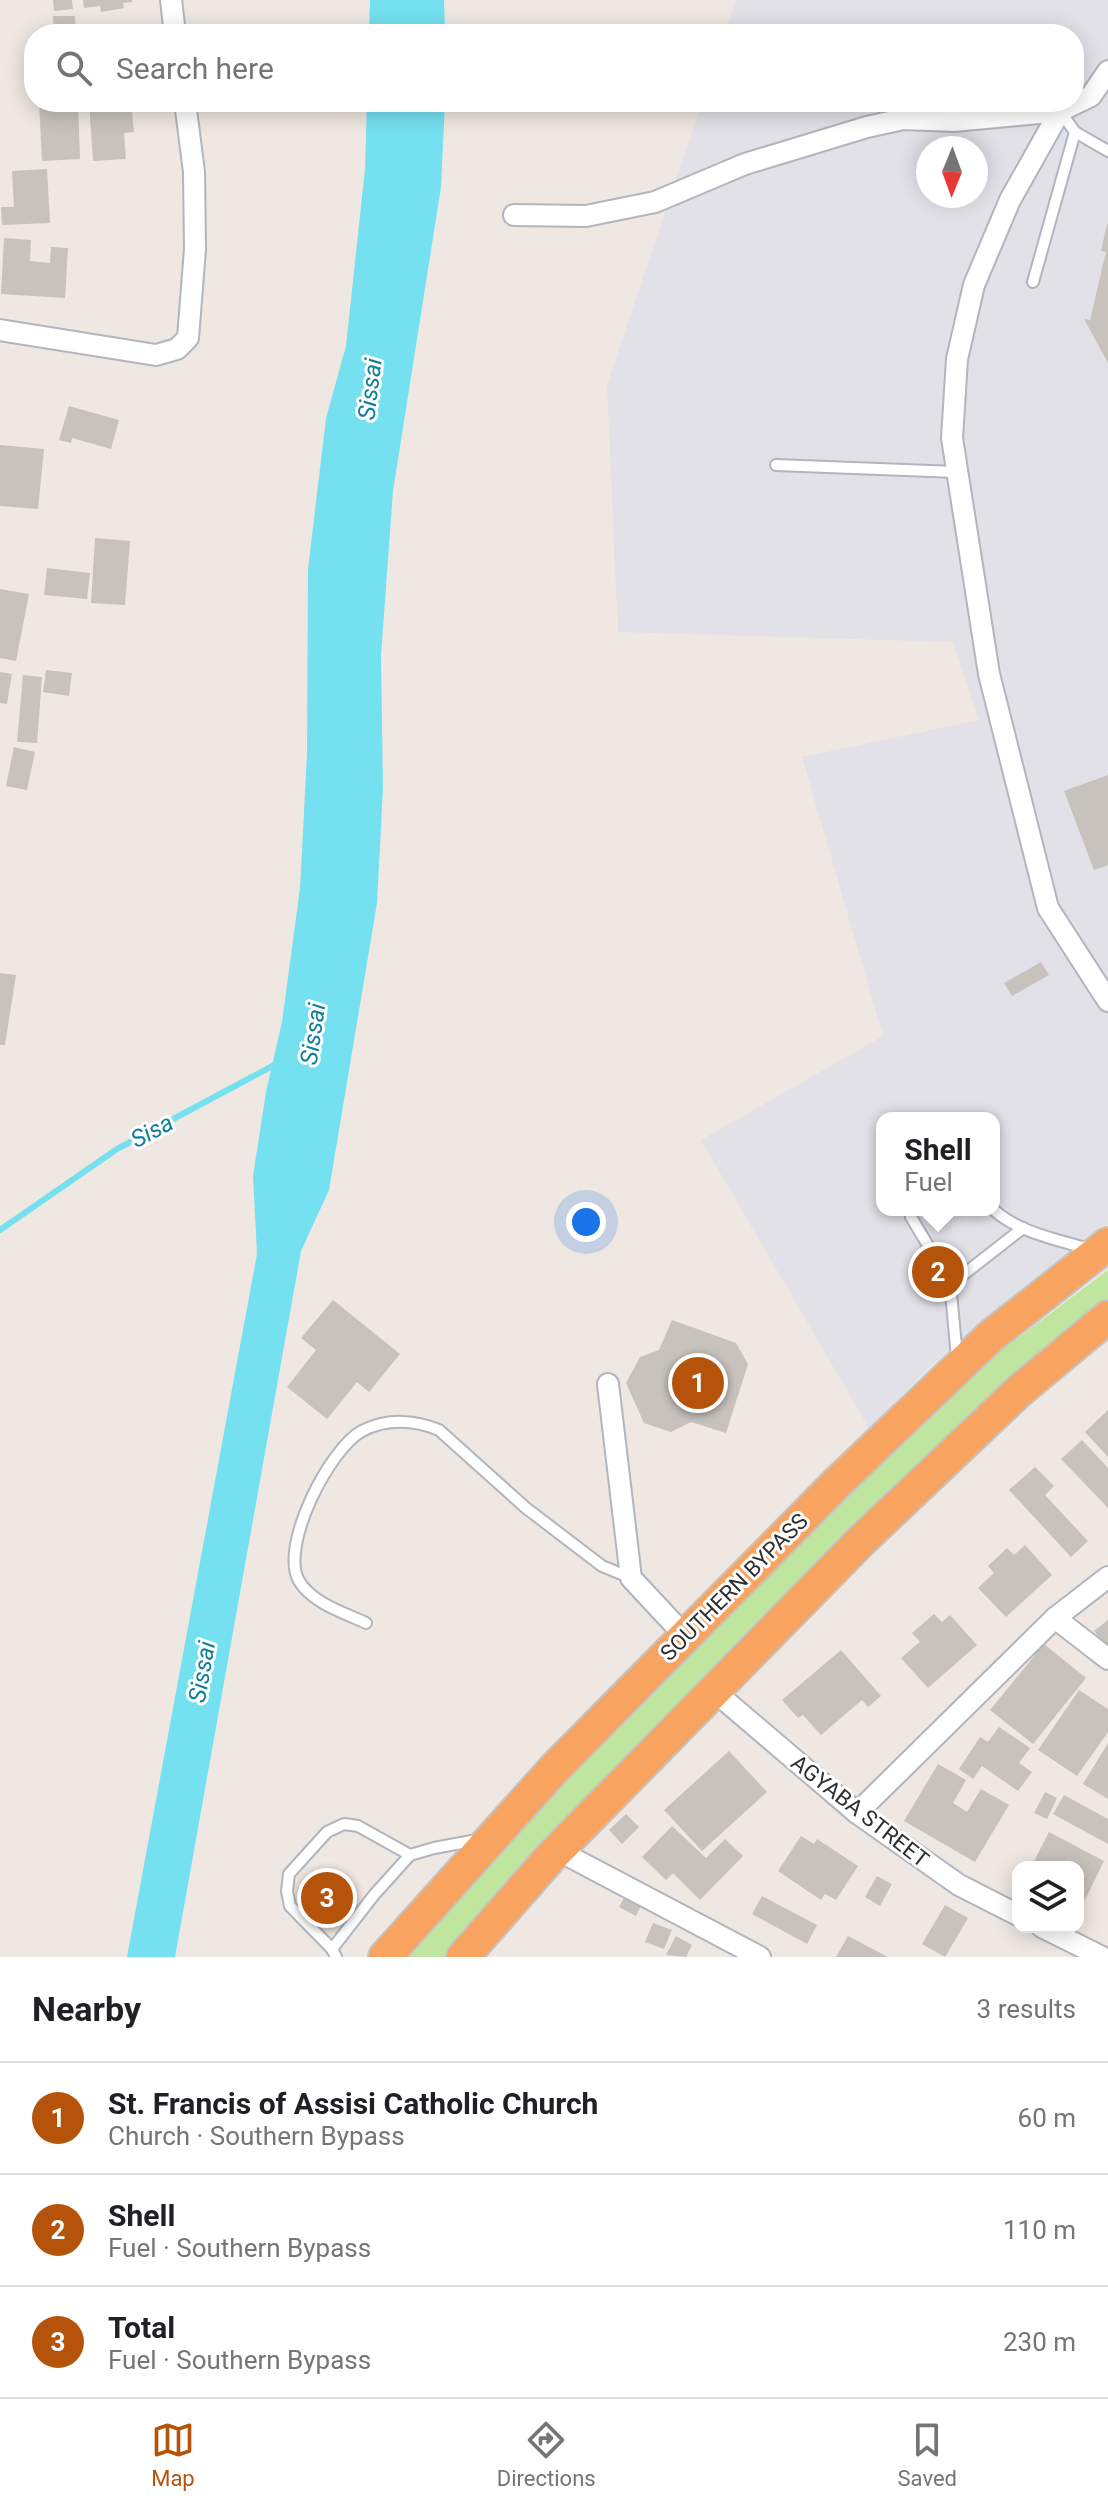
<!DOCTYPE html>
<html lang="en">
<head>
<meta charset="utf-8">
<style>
	body { margin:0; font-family:Roboto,sans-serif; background:#f2f2f2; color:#202124 }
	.controls { position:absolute; right:24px; bottom:24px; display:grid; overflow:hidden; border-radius:16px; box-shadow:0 4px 20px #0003 }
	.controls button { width:72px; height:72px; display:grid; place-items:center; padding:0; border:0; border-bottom:2px solid #e0e0e0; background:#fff; color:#202124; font:40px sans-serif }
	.compass { position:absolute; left:916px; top:136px; width:72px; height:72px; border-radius:50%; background:#fff; box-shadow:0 4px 20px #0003; rotate:181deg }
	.you { position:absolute; left:586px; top:1222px; width:28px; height:28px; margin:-20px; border:6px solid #fff; border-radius:50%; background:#1a73e8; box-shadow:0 0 0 12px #1a73e833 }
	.badge { display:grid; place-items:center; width:52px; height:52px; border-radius:50%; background:#b45309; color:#fff; font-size:26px; font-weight:700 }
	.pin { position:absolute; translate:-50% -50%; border:4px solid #fff; box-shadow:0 2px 8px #0006 }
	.popup { position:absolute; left:876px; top:1112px; width:124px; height:104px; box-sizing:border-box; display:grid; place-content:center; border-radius:16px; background:#fff; filter:drop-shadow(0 2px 6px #0005); font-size:26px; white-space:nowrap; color:#757577 }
	.popup b { font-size:30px; color:#202124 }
	.popup::after { content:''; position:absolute; left:50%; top:100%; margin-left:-16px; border:16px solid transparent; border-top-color:#fff }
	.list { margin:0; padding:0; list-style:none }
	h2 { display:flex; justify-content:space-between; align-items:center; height:104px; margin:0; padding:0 32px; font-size:34px }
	h2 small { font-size:26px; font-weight:400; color:#757577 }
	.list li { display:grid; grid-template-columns:52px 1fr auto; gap:24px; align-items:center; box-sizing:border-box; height:112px; padding:0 32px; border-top:2px solid #e0e0e0 }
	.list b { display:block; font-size:30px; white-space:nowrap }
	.list p { margin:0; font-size:26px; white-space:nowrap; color:#757577 }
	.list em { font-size:26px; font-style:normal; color:#757577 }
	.icon { flex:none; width:44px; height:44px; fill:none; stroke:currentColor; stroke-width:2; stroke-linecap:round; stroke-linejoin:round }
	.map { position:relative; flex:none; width:1108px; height:1957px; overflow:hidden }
	.search { position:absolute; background:#fff; box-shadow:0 4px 20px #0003; left:24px; right:24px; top:24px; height:88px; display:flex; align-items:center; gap:20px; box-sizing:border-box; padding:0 28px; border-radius:32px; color:#757577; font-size:30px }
	.sheet { height:440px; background:#fff }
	nav { display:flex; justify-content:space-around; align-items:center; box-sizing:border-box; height:112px; border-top:2px solid #e0e0e0; background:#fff; font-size:22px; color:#757577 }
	nav a { display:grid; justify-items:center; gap:4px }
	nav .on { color:#b45309 }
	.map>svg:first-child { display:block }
	.industrial { fill:#e2e1e8; fill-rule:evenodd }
	.green { fill:#c0e59e }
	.water { fill:#75e1f0 }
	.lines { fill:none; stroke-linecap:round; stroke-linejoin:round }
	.stream { stroke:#75e1f0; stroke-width:6 }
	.building { fill:#c8c2bc }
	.service-casing { stroke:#b1b5be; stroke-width:14 }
	.minor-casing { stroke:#b1b5be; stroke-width:24 }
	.trunk-casing { stroke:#c4c4c4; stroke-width:36 }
	.service { stroke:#fff; stroke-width:10 }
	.minor { stroke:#fff; stroke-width:20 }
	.trunk { stroke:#f8a460; stroke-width:32 }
	.labels { text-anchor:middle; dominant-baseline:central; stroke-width:6; stroke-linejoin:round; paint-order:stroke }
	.street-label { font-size:22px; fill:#2e2e2e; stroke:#fff }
	.water-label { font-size:24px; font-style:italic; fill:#0d7f9c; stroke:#fff }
</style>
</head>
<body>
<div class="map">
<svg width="1108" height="1957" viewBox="0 0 1108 1957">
	<rect width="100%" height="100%" fill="#efe7e1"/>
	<path class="industrial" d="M736,0h372v1224l-27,18 -155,128 -57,58 -168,-288 182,-104 -81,-279 177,-37 -26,-78 -335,-10 -11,-247 95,-283h372v-68h-349zM928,148h48v48h-48zM882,1118h112v92h-112z"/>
	<path class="green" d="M1108,1270v28l-649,659h-54l144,-162 192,-195 244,-237z"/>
	<g class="water">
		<path d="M370,0h74l1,34h-76z"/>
		<path d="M367,102h78l-4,85 -48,304 -12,164 2,133 -6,115 -48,287 -28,61 -126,706h-48l130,-703 -4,-78 13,-84 16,-70 18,-134 7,-133 1,-186 18,-151 20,-72 19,-177z"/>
	</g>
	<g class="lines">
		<path class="stream" d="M0,1230l117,-81 161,-86"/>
	</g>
	<g class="building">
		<path d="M53,0h19l1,9 -19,2z"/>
		<path d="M83,0h49v2l-9,1 1,5 -23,4 -1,-6 -16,2z"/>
		<path d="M53,16h22l1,18h-22z"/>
		<path d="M39,102h39l2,57 -38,2z"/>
		<path d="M89,102h42l3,30 -10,1 2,26 -33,2z"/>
		<path d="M47,169l3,54 -48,2 -1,-18h13l-2,-36z"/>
		<path d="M1107,224h1v139l-24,-44 6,1 16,-68 -5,-1z"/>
		<path d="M4,238l27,2 -1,21 20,2 1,-16 17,1 -3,50 -64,-4z"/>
		<path d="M69,406l50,14 -8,29 -39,-11 -1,5 -12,-3z"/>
		<path d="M0,445l44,4 -6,60 -38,-3z"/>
		<path d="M95,538l35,3 -5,64 -34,-2z"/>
		<path d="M47,568l43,5 -3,26 -43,-4z"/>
		<path d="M0,589l29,5 -13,67 -16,-3z"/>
		<path d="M46,670l26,3 -3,23 -26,-4z"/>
		<path d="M0,672l12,2 -5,30 -7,-1z"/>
		<path d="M23,675l19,2 -5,66 -20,-1z"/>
		<path d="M14,747l21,5 -8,38 -21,-4z"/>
		<path d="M1108,775v90l-14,5 -30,-79z"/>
		<path d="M1041,962l8,13 -37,21 -8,-13z"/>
		<path d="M0,973l16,2 -11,70h-5z"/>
		<path d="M333,1300l67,54 -31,38 -12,-10 -30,37 -40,-32 29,-37 -15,-12z"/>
		<path d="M672,1320l64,23 12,21 -22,69 -35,-11 -20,10 -27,-9 -18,-40 14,-26 19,-7z"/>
		<path d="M1108,1410v47l-23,-25z"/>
		<path d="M1082,1440l26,28v40l-47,-49z"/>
		<path d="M1035,1467l19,19 -9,9 43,46 -17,16 -62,-67z"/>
		<path d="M1025,1545l27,30 -46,42 -28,-29 16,-15 -6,-7 19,-18 7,7z"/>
		<path d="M934,1614l8,8 8,-7 27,30 -49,43 -27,-30 19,-16 -8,-9z"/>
		<path d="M1108,1620v27l-14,-16z"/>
		<path d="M1044,1644l42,34 -53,66 -43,-34z"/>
		<path d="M841,1650l40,46 -13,11 -6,-7 -41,35 -18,-20 -5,3 -16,-18z"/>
		<path d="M1079,1690l29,19v23l-31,44 -39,-26z"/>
		<path d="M999,1727l31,21 -11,15 13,9 -14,19 -36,-25 -9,13 -14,-10 21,-32 8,5z"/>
		<path d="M1108,1743v56l-25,-15z"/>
		<path d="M729,1751l38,41 -65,59 -38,-41z"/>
		<path d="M938,1764l28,16 -13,23 14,9 14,-23 28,16 -34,57 -71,-41z"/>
		<path d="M1045,1792l12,6 -10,21 -13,-6z"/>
		<path d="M1064,1795l44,24v25l-55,-30z"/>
		<path d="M626,1814l13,13 -17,17 -13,-14z"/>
		<path d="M672,1826l34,32 19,-19 18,17 -43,44 -27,-27 -7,7 -24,-23z"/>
		<path d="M1049,1832l55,29 -26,53v-47h-47z"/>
		<path d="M801,1836l13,8 3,-5 41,27 -22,34 -11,-6 -4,6 -43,-29z"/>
		<path d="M877,1876l15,8 -12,22 -15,-9z"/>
		<path d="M320,1877l34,25 -22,16 -29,-25z"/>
		<path d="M627,1892l17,8 -8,16 -17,-9z"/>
		<path d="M762,1896l55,29 -10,19 -55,-30z"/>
		<path d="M945,1905l23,13 -23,39 -23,-13z"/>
		<path d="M653,1923l19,7 -8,19 -19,-7z"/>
		<path d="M676,1936l16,9 -6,12 -20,-2z"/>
		<path d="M848,1936l40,21h-52z"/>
	</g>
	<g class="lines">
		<g class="service-casing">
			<g id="service">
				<path d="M1060,111l15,21 33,19"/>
				<path d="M1033,282l42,-150"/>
				<path d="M776,465l180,7"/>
				<path d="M910,1210l1,7 36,60 4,16 6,64"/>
				<path d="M994,1210c25,23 66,30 98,40"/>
				<path d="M950,1285l73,-57"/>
				<path d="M366,1623c-21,-10 -54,-20 -67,-42 -20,-35 31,-133 63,-150 25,-13 53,-11 77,-1l87,78 76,58 29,12"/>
				<path d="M332,1949l-42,-43 -3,-15 2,-17 38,-42 17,-8 14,2 52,29"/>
				<path d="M336,1957l-4,-8 42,-54 36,-40 24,-7 43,-8"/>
			</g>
		</g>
		<g class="minor-casing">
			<g id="minor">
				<path d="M171,0l4,34"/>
				<path d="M1060,111l-50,89 -36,85 -17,74 -5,79 37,236 59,234 60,93"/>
				<path d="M514,215l72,1 69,-14 90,-38 122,-37 36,-8 51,2 106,-10 31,-15 17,-25"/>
				<path d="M0,330l156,25 21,-6 11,-11 7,-89 -1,-77 -9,-70"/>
				<path d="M608,1384l23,194 54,58"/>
				<path d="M1055,1618l53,41"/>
				<path d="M714,1691l143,122 102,72 59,30"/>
				<path d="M857,1813l198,-195 53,-41"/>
				<path d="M557,1850l203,107"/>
				<path d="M1042,1927l60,30"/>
			</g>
		</g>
		<g class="trunk-casing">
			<g id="trunk">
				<path d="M385,1957l169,-188 284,-287 153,-146 117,-92"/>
				<path d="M463,1957l86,-98 312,-318 157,-149 90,-75"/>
			</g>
		</g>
		<use href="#service" class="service"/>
		<use href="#minor" class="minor"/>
		<use href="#trunk" class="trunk"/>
	</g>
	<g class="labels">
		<g class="street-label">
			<text transform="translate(734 1587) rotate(-45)">SOUTHERN BYPASS</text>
			<text transform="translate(860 1811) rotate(38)">AGYABA STREET</text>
		</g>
		<g class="water-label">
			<text transform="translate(370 389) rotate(-83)">Sissai</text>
			<text transform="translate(313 1034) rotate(-82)">Sissai</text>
			<text transform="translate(152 1131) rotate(-28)">Sisa</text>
			<text transform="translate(202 1672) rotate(-80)">Sissai</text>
		</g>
	</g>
</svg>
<div class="controls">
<button><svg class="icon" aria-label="layers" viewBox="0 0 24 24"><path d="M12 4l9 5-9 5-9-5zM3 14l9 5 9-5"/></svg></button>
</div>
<svg class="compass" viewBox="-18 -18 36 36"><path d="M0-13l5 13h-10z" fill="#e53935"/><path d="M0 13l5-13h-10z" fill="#757577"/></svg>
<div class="you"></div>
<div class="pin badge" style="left:698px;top:1383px">1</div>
<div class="pin badge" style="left:938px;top:1272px">2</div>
<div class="popup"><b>Shell</b>Fuel</div>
<div class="pin badge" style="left:327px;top:1898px">3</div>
<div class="search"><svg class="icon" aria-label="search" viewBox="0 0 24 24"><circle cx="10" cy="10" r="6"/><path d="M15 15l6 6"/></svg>Search here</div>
</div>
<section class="sheet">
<h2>Nearby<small>3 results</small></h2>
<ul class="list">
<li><span class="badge">1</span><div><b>St. Francis of Assisi Catholic Church</b><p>Church · Southern Bypass</p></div><em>60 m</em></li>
<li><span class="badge">2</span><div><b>Shell</b><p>Fuel · Southern Bypass</p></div><em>110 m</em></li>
<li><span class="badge">3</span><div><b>Total</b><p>Fuel · Southern Bypass</p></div><em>230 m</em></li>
</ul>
</section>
<nav>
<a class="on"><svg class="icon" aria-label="map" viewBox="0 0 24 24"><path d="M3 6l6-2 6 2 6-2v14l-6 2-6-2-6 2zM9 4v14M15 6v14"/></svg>Map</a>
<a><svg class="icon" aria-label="directions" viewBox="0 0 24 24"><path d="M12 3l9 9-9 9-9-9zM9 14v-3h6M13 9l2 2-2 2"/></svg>Directions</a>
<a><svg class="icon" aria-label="saved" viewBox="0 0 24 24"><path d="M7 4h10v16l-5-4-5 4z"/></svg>Saved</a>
</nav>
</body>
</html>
